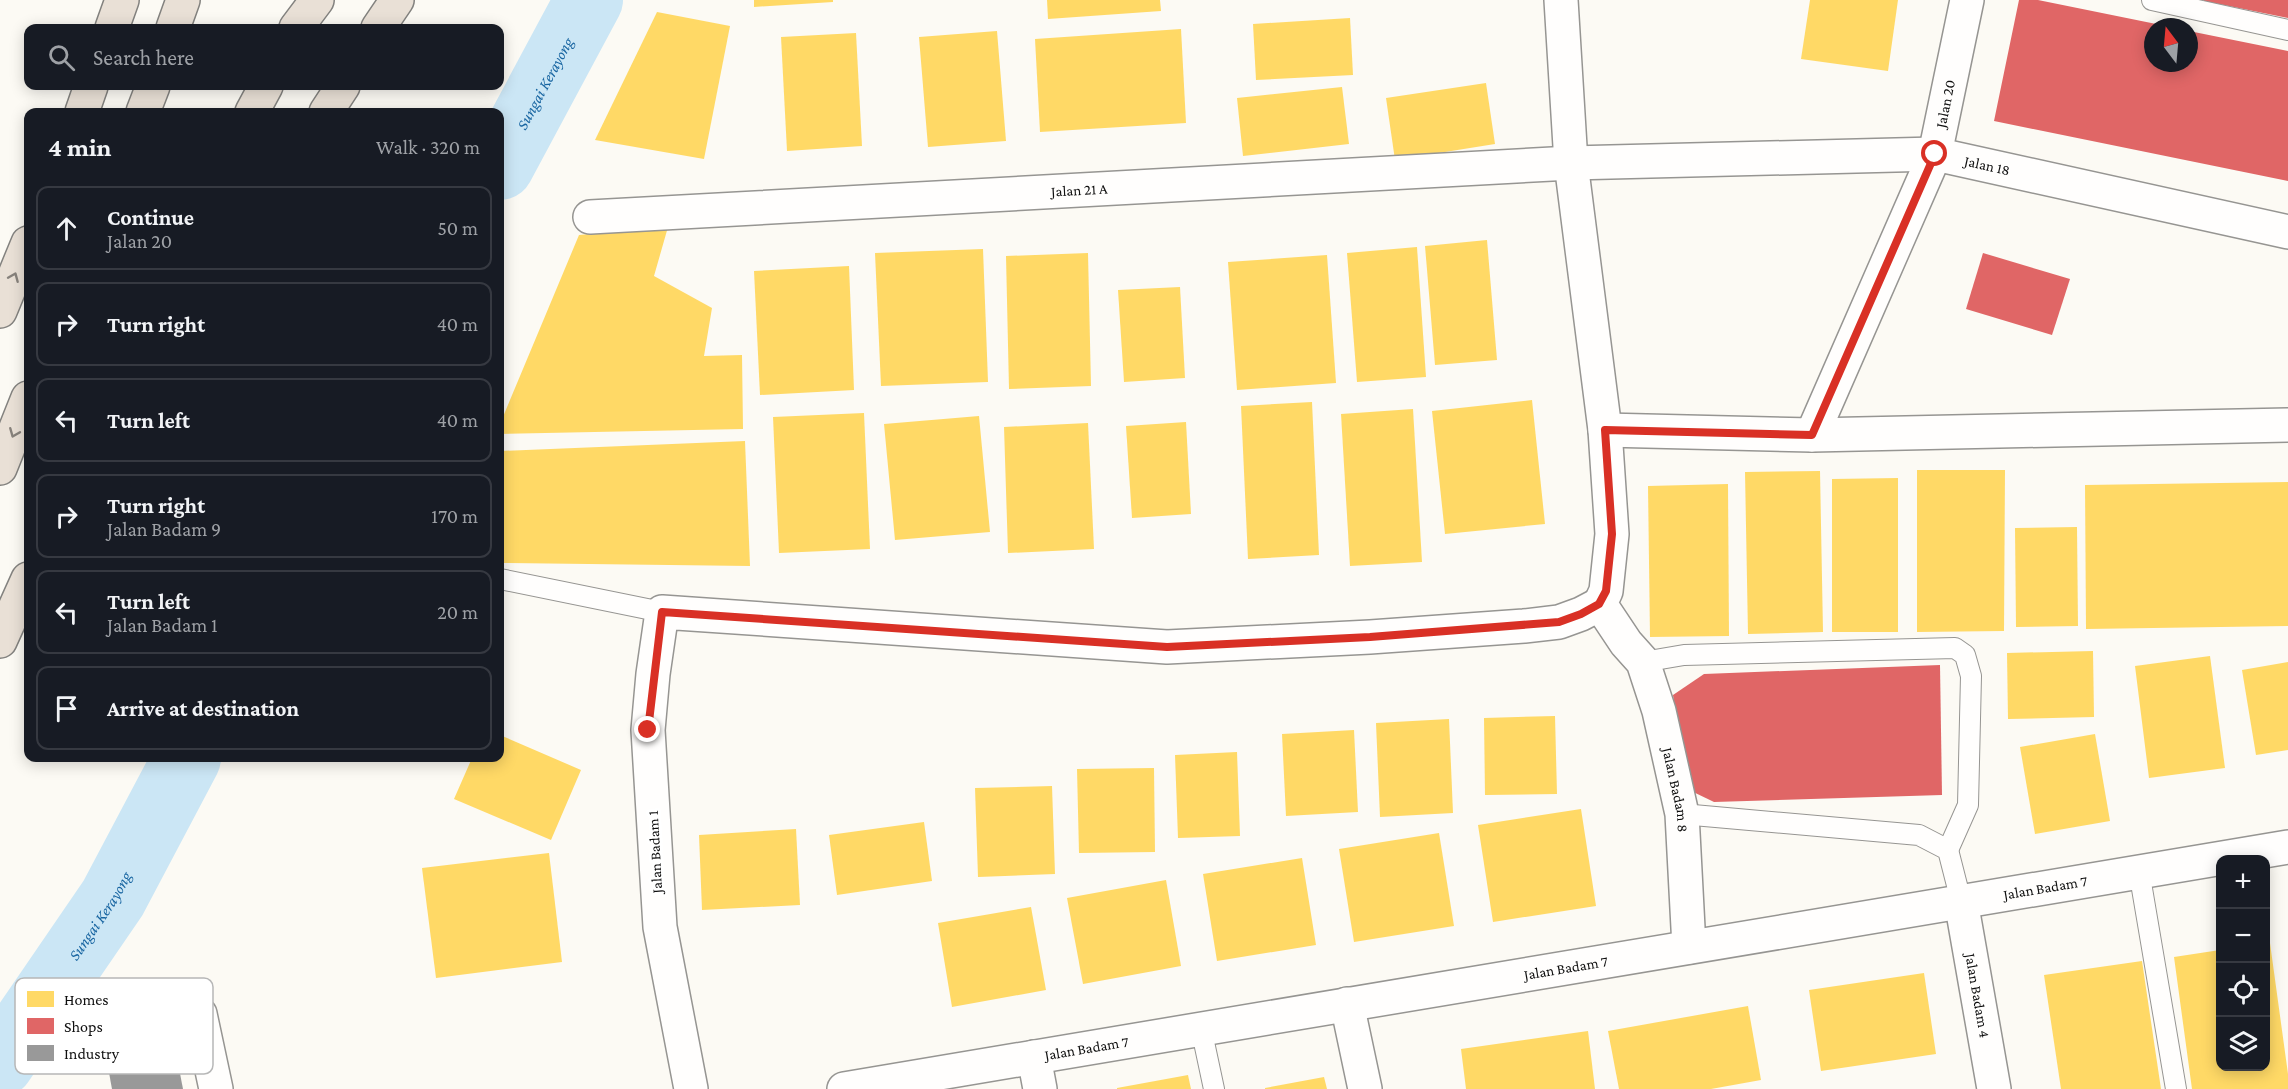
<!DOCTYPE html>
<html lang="en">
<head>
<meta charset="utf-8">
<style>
	body { margin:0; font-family:"Crimson Pro",serif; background:#242831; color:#f1f3f6 }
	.controls { position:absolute; right:18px; bottom:18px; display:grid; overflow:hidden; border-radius:12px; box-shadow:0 3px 15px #0003 }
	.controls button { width:54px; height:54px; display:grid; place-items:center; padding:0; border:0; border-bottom:2px solid #363941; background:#171b24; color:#f1f3f6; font:30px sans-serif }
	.compass { position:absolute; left:2144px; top:18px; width:54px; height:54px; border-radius:50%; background:#171b24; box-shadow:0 3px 15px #0003; rotate:344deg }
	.stop { position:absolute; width:18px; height:18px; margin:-14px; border:4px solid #d93025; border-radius:50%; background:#fff }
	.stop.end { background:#d93025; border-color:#fff; box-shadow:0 2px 6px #0008 }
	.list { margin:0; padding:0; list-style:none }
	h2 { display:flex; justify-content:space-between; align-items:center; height:78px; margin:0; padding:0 24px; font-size:26px }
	h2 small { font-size:20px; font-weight:400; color:#9ea1a6 }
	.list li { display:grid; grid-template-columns:39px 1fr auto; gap:18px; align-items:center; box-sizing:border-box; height:84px; margin:0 12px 12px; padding:0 12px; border:2px solid #363941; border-radius:12px }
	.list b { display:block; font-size:22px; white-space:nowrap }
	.list p { margin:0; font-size:20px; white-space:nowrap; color:#9ea1a6 }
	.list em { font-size:20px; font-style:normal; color:#9ea1a6 }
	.icon { flex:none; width:33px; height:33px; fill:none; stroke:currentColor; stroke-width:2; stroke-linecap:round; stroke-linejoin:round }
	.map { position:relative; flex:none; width:2288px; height:1089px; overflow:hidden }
	.search { position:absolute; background:#171b24; box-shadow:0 3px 15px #0003; left:24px; top:24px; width:480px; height:66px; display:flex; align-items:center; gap:15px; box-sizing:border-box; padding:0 21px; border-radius:12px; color:#9ea1a6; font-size:22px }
	.panel { position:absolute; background:#171b24; box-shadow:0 3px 15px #0003; left:24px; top:108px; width:480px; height:654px; border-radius:12px }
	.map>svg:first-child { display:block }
	.homes { fill:#ffd966 }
	.shops { fill:#e06666 }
	.industry { fill:#999 }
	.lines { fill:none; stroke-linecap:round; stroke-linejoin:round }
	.river { stroke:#cbe6f5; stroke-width:68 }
	.lane-casing { stroke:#969592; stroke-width:22 }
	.street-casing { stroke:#969592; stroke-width:36 }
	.highway-casing { stroke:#83827f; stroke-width:36 }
	.lane { stroke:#fffefd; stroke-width:20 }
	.street { stroke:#fffefd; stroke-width:33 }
	.highway { stroke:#e9e0d6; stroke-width:33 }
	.oneway { stroke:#87827c }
	.route { stroke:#d93025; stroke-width:8 }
	.labels { text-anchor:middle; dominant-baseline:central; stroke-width:6; stroke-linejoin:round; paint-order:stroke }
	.street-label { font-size:15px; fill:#0f0f0f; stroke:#fff }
	.water-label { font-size:16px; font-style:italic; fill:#1865a1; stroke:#fff }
	.key { fill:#fff; stroke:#b7b7b7; stroke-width:1.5 }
	.key-label { font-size:16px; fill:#0f0f0f }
</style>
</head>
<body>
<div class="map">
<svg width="2288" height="1089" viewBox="0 0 2288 1089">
	<rect width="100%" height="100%" fill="#fcfaf4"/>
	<g class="homes">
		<path d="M754,0h79v2l-79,5z"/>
		<path d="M1047,0h113l1,11 -113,8z"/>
		<path d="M1810,0h88l-10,71 -87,-12z"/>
		<path d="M657,12l73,14 -26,133 -109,-19z"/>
		<path d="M1350,18l3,57 -97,5 -3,-56z"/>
		<path d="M1181,29l5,94 -146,9 -5,-93z"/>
		<path d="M997,31l9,110 -78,6 -9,-110z"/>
		<path d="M856,33l6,113 -75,5 -6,-114z"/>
		<path d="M1486,83l9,61 -100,16 -9,-62z"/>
		<path d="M1342,87l7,57 -106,12 -6,-58z"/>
		<path d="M668,227l-14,49 58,32 -8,48 38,-1 1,74 -243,5v-10l79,-189z"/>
		<path d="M1487,240l10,120 -62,5 -10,-119z"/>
		<path d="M1417,247l9,130 -69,5 -10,-129z"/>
		<path d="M983,249l5,133 -107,4 -6,-133z"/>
		<path d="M1088,253l3,133 -82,3 -3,-133z"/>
		<path d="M1327,255l9,128 -99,7 -9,-128z"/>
		<path d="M849,266l5,124 -94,5 -6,-124z"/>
		<path d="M1180,287l5,91 -61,4 -6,-92z"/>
		<path d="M1532,400l13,124 -100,10 -13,-123z"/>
		<path d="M1312,402l7,153 -71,4 -7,-153z"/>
		<path d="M1413,409l9,153 -72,4 -9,-152z"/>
		<path d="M864,413l6,136 -91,4 -6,-136z"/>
		<path d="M979,416l11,116 -95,8 -11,-116z"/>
		<path d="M1186,422l5,92 -59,4 -6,-92z"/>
		<path d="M1088,423l6,126 -86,4 -4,-126z"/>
		<path d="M745,441l5,125 -250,-3v-112z"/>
		<path d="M1917,470h88l-1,161 -87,1z"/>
		<path d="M1820,471l3,161 -75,2 -3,-162z"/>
		<path d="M1898,478v154h-66v-153z"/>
		<path d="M2288,482v144l-202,3 -1,-144z"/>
		<path d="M1728,484l1,152 -79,1 -2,-151z"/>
		<path d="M2077,527l1,99 -62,1 -1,-99z"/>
		<path d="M2093,651l1,66 -86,2 -1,-66z"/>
		<path d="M2210,656l15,112 -76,10 -14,-112z"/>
		<path d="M2288,662v88l-32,5 -14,-85z"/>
		<path d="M1555,716l2,78 -72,1 -1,-77z"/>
		<path d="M1449,719l4,94 -73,4 -4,-94z"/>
		<path d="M1354,730l4,82 -72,4 -4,-82z"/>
		<path d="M2095,734l15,87 -75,13 -15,-87z"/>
		<path d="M500,735l81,35 -30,70 -97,-41 18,-41h28z"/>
		<path d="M1237,752l3,84 -62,2 -3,-83z"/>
		<path d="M1154,768l1,84 -76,1 -2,-84z"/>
		<path d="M1052,786l3,88 -77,3 -3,-89z"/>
		<path d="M1581,809l15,97 -103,16 -15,-97z"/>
		<path d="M924,822l8,59 -95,14 -8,-60z"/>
		<path d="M796,829l4,76 -98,5 -3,-75z"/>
		<path d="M1439,833l15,93 -100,16 -15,-93z"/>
		<path d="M549,853l13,109 -126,16 -14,-110z"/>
		<path d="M1302,858l14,87 -99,16 -14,-87z"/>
		<path d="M1166,880l15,86 -98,18 -16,-86z"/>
		<path d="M1031,907l15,83 -94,17 -14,-84z"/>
		<path d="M2270,943l18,131v15h-96l-18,-132 46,-7v116h46v-122z"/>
		<path d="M2142,961l19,128h-100l-17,-114z"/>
		<path d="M1924,973l12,81 -115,17 -12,-81z"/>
		<path d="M1748,1006l13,74 -50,9h-92l-11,-58z"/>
		<path d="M1588,1031l7,58h-129l-5,-40z"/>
		<path d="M1188,1075l3,14h-74v-1z"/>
		<path d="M1324,1077l3,12h-62v-1z"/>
	</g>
	<g class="shops">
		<path d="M2019,0h19l128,26 -13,1v36h36v-32l99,20v130l-294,-60z"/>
		<path d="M2204,0h84v18l-84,-17z"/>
		<path d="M1983,253l87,26 -18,56 -86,-26z"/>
		<path d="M1940,665l2,130 -228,7 -29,-14 -12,-93 31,-21z"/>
	</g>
	<path class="industry" d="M165,995l18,94h-71l-15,-82z"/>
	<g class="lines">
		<g class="river">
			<path id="s1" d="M500,166l89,-166"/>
			<path id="s2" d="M0,1063l113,-165 74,-140"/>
		</g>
		<g class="lane-casing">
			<g id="lane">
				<path d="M2152,0l136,30"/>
				<path d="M500,579l162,33"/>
				<path d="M1643,662l41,-7 271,-7 10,7 6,21 -3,129 -20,45"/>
				<path d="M1682,814l237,21 29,15 13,51"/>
				<path d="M2139,871l37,218"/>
				<path d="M1201,1028l13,61"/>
			</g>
		</g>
		<g class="street-casing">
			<g id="street">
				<path id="s3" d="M1561,0l10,163 34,267 7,104 -6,57 -6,13 26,39 17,19 16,49 23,103 7,133"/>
				<path id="s4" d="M590,217l981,-54 364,-9 353,78"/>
				<path d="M1605,430l207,5 476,-10"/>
				<path id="s5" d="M1812,435l123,-281 32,-154"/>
				<path id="s6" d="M1961,901l33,188"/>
				<path d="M1347,1004l18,85"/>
				<path d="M200,1014l16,75"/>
				<path d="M1034,1057l6,32"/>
				<path d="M691,1089l-31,-162 -12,-197 5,-56 9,-62 505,35 203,-10 154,-11 35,-4 22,-8 19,-10"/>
				<path id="s7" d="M844,1089l1444,-242"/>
			</g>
		</g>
		<g class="highway-casing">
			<g id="highway">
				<path d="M112,28l10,-28"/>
				<path d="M173,28l10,-28"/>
				<path d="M296,28l21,-28"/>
				<path d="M378,28l19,-28"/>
				<path d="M82,112l9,-26"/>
				<path d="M143,112l10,-26"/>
				<path d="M252,112l14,-26"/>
				<path d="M326,112l17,-26"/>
				<path d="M0,311l28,-68"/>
				<path d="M0,468l28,-70"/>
				<path d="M0,641l28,-62"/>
			</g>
		</g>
		<use href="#lane" class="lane"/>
		<use href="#street" class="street"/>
		<use href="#highway" class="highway"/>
	</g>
	<defs><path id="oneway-chevron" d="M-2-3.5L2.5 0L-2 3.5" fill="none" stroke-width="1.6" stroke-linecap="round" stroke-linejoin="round" transform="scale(1.5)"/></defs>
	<g class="oneway">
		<use href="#oneway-chevron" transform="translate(14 277) rotate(-67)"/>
		<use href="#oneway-chevron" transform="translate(14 433) rotate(112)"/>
	</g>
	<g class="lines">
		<path class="route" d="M648,730l14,-118 505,35 203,-10 189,-15 22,-8 18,-10 7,-13 6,-57 -7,-104 207,5 123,-281"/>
	</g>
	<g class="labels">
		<g class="street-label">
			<text stroke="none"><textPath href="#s5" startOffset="358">Jalan 20</textPath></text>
			<text stroke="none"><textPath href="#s4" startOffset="1400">Jalan 18</textPath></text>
			<text stroke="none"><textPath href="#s4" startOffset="490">Jalan 21 A</textPath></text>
			<text stroke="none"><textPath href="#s3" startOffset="813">Jalan Badam 8</textPath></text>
			<text transform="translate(655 852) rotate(-93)">Jalan Badam 1</text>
			<text stroke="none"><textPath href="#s7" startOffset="1218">Jalan Badam 7</textPath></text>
			<text stroke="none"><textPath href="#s7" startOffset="732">Jalan Badam 7</textPath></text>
			<text stroke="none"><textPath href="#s6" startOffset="96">Jalan Badam 4</textPath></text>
			<text stroke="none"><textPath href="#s7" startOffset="246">Jalan Badam 7</textPath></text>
		</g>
		<g class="water-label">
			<text stroke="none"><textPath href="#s1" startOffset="94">Sungai Kerayong</textPath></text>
			<text stroke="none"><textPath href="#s2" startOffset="178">Sungai Kerayong</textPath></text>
		</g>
	</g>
	<rect x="15" y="978" width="198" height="96" rx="9" class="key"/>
	<rect x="27" y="991" width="27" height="16" fill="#ffd966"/>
	<rect x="27" y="1018" width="27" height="16" fill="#e06666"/>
	<rect x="27" y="1045" width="27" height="16" fill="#999"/>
	<g class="key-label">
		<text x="64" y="1005">Homes</text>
		<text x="64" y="1032">Shops</text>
		<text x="64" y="1059">Industry</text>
	</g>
</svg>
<div class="controls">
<button>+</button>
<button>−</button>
<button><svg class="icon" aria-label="locate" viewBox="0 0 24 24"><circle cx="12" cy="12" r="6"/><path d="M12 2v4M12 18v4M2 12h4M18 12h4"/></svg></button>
<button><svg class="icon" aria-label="layers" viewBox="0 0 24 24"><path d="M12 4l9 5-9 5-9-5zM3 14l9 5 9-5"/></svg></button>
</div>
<svg class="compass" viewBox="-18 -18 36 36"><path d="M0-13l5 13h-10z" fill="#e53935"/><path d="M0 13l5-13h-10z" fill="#9ea1a6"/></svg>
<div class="stop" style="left:1935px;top:154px"></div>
<div class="stop end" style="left:648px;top:730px"></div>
<div class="search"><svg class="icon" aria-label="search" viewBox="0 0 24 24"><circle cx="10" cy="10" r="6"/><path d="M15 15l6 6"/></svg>Search here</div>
<section class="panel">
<h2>4 min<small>Walk · 320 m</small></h2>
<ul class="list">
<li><svg class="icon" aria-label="ahead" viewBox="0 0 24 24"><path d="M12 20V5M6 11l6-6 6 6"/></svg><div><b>Continue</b><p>Jalan 20</p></div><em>50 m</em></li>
<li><svg class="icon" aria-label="right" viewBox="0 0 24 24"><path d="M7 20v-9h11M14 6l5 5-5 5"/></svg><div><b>Turn right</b></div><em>40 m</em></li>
<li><svg class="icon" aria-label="left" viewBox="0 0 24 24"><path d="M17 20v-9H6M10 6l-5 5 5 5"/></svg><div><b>Turn left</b></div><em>40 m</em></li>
<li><svg class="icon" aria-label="right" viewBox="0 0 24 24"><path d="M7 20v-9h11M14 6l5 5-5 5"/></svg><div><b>Turn right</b><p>Jalan Badam 9</p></div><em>170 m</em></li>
<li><svg class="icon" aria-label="left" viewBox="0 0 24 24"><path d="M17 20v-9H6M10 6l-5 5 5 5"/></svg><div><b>Turn left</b><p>Jalan Badam 1</p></div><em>20 m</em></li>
<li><svg class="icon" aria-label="arrive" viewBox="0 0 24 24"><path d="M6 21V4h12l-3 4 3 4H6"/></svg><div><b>Arrive at destination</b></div></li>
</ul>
</section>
</div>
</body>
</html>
